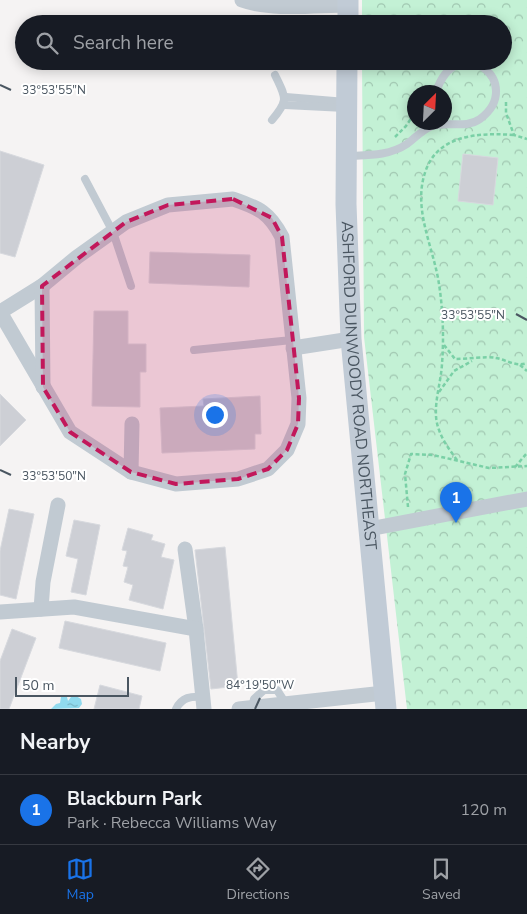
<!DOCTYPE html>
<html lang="en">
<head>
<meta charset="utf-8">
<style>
	body { margin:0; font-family:"Nunito Sans",sans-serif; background:#20242c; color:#f1f3f6 }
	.compass { position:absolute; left:407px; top:85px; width:45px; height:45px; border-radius:50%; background:#171b24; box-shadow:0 2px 12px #0003; rotate:24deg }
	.scale { position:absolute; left:15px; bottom:12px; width:114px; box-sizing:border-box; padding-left:5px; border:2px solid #4a5661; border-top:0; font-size:14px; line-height:18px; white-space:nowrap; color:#4a5661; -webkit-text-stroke:4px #fff; paint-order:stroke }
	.you { position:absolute; left:214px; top:414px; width:18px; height:18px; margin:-12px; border:4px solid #fff; border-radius:50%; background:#1a73e8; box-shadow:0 0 0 8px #1a73e833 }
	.badge { display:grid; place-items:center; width:32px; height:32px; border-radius:50%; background:#1a73e8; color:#fff; font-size:16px; font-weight:700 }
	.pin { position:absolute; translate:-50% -41px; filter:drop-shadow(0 1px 2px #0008) }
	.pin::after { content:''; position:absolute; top:26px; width:18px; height:15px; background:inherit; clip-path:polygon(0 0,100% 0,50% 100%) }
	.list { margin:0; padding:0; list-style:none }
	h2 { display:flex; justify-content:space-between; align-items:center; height:65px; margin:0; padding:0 20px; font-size:21px }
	h2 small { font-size:16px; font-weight:400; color:#9ea1a6 }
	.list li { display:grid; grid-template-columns:32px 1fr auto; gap:15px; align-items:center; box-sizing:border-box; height:70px; padding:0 20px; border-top:1px solid #363941 }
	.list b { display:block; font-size:19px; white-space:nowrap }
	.list p { margin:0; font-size:16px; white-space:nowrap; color:#9ea1a6 }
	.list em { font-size:16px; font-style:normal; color:#9ea1a6 }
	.icon { flex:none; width:28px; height:28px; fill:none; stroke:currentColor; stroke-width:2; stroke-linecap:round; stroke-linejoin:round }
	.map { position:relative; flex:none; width:527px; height:709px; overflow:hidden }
	.search { position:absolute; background:#171b24; box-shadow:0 2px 12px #0003; left:15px; right:15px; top:15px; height:55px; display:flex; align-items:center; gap:12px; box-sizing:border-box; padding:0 18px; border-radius:28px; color:#9ea1a6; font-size:19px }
	.sheet { height:135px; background:#171b24 }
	nav { display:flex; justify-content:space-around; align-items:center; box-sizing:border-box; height:70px; border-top:1px solid #363941; background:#171b24; font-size:14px; color:#9ea1a6 }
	nav a { display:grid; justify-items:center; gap:2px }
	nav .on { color:#1a73e8 }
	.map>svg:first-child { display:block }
	.park { fill:url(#park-crowns); fill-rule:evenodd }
	.water { fill:url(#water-ripples) }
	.building { fill:#cdcfd5; stroke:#d7d9de }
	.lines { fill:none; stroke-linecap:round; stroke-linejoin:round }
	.path { stroke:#7ad0a6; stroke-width:2.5; stroke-dasharray:4 2.5; stroke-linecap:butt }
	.lane { stroke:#c1cad2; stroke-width:8 }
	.street { stroke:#c1cad2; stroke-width:15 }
	.secondary { stroke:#c1cbd6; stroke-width:21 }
	.marked { fill:#c2185b; fill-opacity:0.2; stroke:#c2185b; stroke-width:4; stroke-dasharray:10 6; stroke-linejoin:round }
	.ticks { fill:none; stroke:#4a5661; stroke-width:2 }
	.labels { text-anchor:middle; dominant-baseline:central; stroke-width:4; stroke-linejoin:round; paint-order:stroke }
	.street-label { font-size:16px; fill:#4a5661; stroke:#fff }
	.ticks-label { font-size:12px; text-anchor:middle; fill:#4a5661; stroke:#fff; stroke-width:4; stroke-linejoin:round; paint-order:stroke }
</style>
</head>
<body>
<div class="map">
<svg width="527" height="709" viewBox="0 0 527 709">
	<defs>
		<pattern id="park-crowns" width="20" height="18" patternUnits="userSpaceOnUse" patternTransform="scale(1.25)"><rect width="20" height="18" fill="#c3f1d5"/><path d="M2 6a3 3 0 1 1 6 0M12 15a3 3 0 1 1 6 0" fill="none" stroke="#a0c6b0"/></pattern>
		<pattern id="water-ripples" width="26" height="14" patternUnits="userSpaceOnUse" patternTransform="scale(1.25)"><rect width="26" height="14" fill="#90daee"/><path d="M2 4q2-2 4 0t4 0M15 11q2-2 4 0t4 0" fill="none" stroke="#78b4c4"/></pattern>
	</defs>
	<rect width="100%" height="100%" fill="#f5f3f3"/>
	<path class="park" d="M362,0h165v709h-120l-43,-372 -2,-276h141v-37h-141zM414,92h30v30h-30z"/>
	<path class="water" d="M76,696l5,3 1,5 -3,4 -28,1 5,-5 4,-1 1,-6h6l1,4 3,-4z"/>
	<g class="building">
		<path d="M0,151l44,14 -29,92 -15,-4z"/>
		<path d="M463,154l35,4 -5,47 -35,-4z"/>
		<path d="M150,252l100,3 -1,32 -100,-4z"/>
		<path d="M94,311h34v33h18v28h-6v35l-48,-1z"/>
		<path d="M0,394l26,26 -26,26z"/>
		<path d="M260,396l1,38h-6v15l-93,4 -2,-45 44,-2 -1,-7z"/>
		<path d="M9,509l25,5 -18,85 -16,-4v-44z"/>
		<path d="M74,520l26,5 -14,70 -15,-3 7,-33 -12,-3z"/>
		<path d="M128,528l25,7 -2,5 14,4 -4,13 13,3 -11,49 -34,-9 4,-15 -9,-3 4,-15 -5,-1 4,-15 -5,-1z"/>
		<path d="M225,547l13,139 -27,3 -16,-139z"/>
		<path d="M65,621l101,22 -6,28 -101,-23z"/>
		<path d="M12,629l24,9 -27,71h-9v-48z"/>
		<path d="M100,685l42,11 -3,13h-45z"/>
	</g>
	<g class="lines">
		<g class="path">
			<path d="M506,102v11l8,22 13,4"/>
			<path d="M395,137l11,-11 8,-12"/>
			<path d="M444,345l11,14c12,0 31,-3 41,-1 11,2 20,9 31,5"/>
			<path d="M520,365l7,6"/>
			<path d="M439,392l15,-21 18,-10"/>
			<path d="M457,460c-9,-12 -20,-27 -21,-44 -1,-17 5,-35 6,-52 2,-26 1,-54 -3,-80 -6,-40 -30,-81 -10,-121 16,-30 56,-30 85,-28"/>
			<path d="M515,467l12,-14"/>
			<path d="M408,507l-3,-33 6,-20 22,1 56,13 38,-2"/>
		</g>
		<g class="lane">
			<path d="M286,97l60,5"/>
			<path d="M285,105l60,3"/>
			<path d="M272,120c17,-20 14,-22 3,-45"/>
			<path d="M348,156c20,-1 41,0 59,-12 7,-5 16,-15 25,-18 15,-5 34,3 48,-7 47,-35 -22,-92 -44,-27"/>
			<path d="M85,179l28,53 18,54"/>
			<path d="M194,350l98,-10"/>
			<path d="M252,708l2,-9 10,-9h13l9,14"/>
			<path d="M176,709c6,-12 15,-13 27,-12"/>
		</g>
		<g class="street">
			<path d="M242,0c30,11 75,5 106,5"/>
			<path d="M233,199c26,9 36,13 49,38l17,161 -1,26 -11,26 -19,19 -30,10 -62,5 -45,-12 -61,-40 -70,-120 42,-26 35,-29 49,-35 42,-17z"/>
			<path d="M42,286l1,101"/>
			<path d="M293,348l58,-9"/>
			<path d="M131,472l1,-48"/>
			<path d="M369,529l158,-30"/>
			<path d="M185,549l11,80"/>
			<path d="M41,609l2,-27 15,-77"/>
			<path d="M0,612l74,-5 122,22 8,80"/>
			<path d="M239,709l145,-16"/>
		</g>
		<g class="secondary">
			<path d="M348,24v-24"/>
			<path id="s1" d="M347,61l-1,143 5,135 35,370"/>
		</g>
	</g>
	<path class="marked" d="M233,199l39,19 10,19 17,161 -1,26 -11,26 -19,19 -30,10 -62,5 -45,-12 -61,-40 -27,-45 -1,-101 84,-64 42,-17z"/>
	<path class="ticks" d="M0,85l11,5M516,314l11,6M0,470l11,5M255,709l5,-11"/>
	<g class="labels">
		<g class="street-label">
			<text stroke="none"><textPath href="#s1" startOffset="325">ASHFORD DUNWOODY ROAD NORTHEAST</textPath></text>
		</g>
	</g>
	<g class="ticks-label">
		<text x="54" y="94">33°53'55"N</text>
		<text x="473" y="319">33°53'55"N</text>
		<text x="54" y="480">33°53'50"N</text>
		<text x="260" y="689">84°19'50"W</text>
	</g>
</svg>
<svg class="compass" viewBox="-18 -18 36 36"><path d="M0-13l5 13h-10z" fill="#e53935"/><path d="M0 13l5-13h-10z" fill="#9ea1a6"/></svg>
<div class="scale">50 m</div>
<div class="you"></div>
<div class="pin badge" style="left:456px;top:523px">1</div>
<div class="search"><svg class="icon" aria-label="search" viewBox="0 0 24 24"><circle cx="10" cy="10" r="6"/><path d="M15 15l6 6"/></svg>Search here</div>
</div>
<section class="sheet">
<h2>Nearby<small></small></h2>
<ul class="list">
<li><span class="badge">1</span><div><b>Blackburn Park</b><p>Park · Rebecca Williams Way</p></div><em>120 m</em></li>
</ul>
</section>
<nav>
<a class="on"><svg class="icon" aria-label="map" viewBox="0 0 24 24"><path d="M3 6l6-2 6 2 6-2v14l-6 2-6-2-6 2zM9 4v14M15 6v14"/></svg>Map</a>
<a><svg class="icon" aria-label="directions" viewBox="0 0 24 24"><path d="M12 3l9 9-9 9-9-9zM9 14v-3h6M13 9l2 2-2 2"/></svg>Directions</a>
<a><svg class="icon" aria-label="saved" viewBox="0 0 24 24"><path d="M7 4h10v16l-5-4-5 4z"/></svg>Saved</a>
</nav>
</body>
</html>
